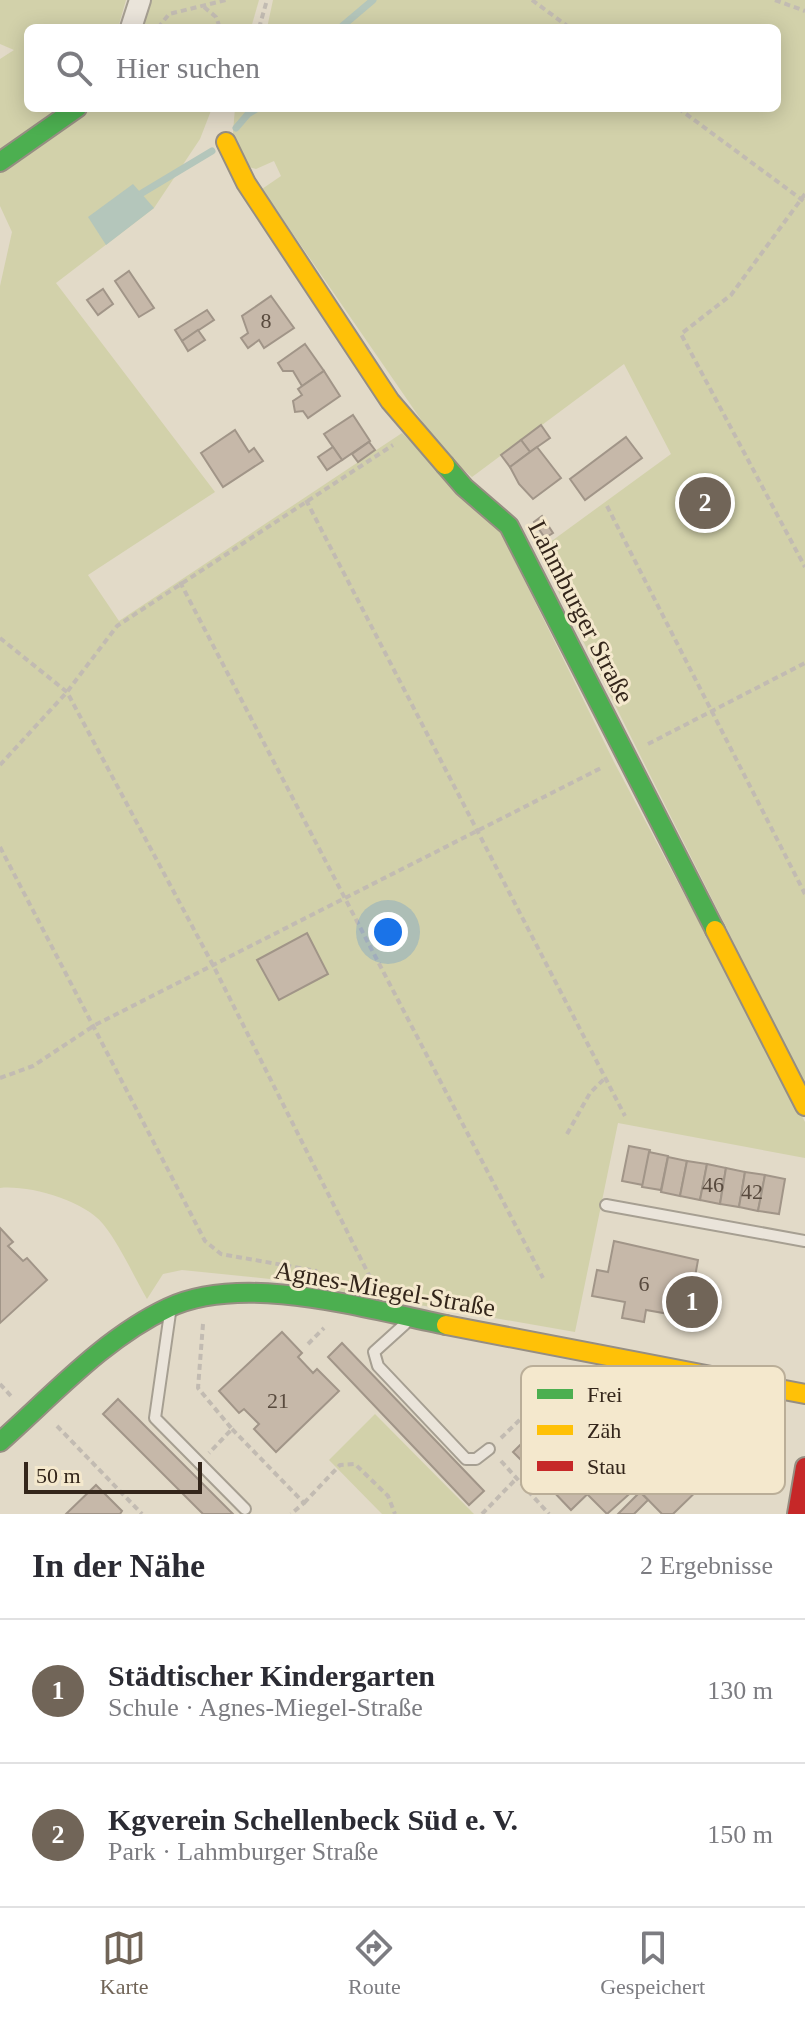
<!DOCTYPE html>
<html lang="de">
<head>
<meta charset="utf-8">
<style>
	body { margin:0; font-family:"Times New Roman",serif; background:#f7f7f7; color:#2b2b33 }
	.scale { position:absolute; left:24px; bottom:20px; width:178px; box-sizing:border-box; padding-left:8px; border:4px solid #34261b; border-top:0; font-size:22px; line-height:28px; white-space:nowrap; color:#34261b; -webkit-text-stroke:6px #f4e8cd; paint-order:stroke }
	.you { position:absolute; left:388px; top:932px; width:28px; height:28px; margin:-20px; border:6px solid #fff; border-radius:50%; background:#1a73e8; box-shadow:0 0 0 12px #1a73e833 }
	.badge { display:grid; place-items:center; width:52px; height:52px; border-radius:50%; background:#716558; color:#fff; font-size:26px; font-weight:700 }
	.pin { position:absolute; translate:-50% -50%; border:4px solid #fff; box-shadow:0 2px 8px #0006 }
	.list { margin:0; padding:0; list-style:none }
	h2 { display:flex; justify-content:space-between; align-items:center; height:104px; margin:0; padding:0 32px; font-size:34px }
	h2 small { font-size:26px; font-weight:400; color:#7c7c81 }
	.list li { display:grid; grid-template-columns:52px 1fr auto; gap:24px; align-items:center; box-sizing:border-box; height:144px; padding:0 32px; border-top:2px solid #e1e1e2 }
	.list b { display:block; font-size:30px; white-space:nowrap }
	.list p { margin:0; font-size:26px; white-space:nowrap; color:#7c7c81 }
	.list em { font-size:26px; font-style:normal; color:#7c7c81 }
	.icon { flex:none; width:44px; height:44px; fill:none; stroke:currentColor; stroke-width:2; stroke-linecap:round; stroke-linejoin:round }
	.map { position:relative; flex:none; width:805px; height:1514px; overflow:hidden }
	.search { position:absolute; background:#fff; box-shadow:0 4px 20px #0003; left:24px; right:24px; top:24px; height:88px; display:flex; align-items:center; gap:20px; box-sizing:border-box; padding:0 28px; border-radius:12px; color:#7c7c81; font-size:30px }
	.sheet { height:392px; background:#fff }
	nav { display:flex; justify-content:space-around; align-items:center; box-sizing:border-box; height:112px; border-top:2px solid #e1e1e2; background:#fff; font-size:22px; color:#7c7c81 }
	nav a { display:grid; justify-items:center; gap:4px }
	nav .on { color:#716558 }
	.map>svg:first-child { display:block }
	.green { fill:#d2d1aa }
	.water { fill:#b4c6bb }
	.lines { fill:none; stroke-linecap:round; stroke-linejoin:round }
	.stream { stroke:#b4c6bb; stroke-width:7 }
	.building { fill:#c6b8a9; stroke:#a19588; stroke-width:2 }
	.lane-casing { stroke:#a69f92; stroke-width:14 }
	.street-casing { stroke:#a69f92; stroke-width:24 }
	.fast-casing { stroke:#968e82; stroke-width:22 }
	.slow-casing { stroke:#968e82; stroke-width:22 }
	.jam-casing { stroke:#968e82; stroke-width:22 }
	.path { stroke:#c2bbb2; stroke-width:4; stroke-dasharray:6 4; stroke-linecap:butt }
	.lane { stroke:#eae4da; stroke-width:10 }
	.street { stroke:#eae4da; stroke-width:20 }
	.fast { stroke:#4caf50; stroke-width:18 }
	.slow { stroke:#ffc107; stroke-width:18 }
	.jam { stroke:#c62828; stroke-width:18 }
	.labels { text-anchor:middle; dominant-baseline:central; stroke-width:6; stroke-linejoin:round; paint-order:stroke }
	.number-label { font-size:22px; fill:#584a3e }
	.street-label { font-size:26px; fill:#34261b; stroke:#f4e8cd }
	.key { fill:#f4e8cd; stroke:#baae98; stroke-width:2 }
	.key-label { font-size:22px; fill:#34261b }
</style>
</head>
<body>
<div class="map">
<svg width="805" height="1514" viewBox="0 0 805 1514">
	<rect width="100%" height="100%" fill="#e2dac8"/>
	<g class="green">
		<path d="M0,0h126l-8,28h-90v80h35l-63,44v-93l14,-9 -14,-6z"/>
		<path d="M151,0h108l-8,28h-113z"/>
		<path d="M273,0h532v1085l-267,-534 133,-97 -47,-90 -152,113 -28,-24 -182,-264 19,-13 -7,-15 -18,8 -7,-2 -17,-23 3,-36h542v-80h-510z"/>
		<path d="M85,108h127l-12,31 -46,69 -98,75 159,209 -127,83 31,46 283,-188 97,96 115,233 191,360v36l-187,-35 -43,209 -305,-53 -88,-9 -19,4 -16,25c-14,-24 -27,-54 -44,-75 -20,-24 -74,-39 -103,-36v-902l12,-54 -12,-26v-34z"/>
		<path d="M375,1414l99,100h-92l-53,-54z"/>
	</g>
	<path class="water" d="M133,184l21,24 -48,37 -18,-28z"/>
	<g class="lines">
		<g class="stream">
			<path d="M340,28l33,-28"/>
			<path d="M236,128l12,-14 10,-6"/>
			<path d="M142,193l70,-42"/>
		</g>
	</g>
	<g class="building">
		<path d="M129,271l25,37 -15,9 -24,-36z"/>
		<path d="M103,289l10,15 -15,11 -11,-15z"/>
		<path d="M271,296l23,32 -30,20 -5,-8 -11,8 -7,-10 7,-5 -6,-17z"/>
		<path d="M207,310l7,10 -32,21 -7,-11z"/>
		<path d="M198,330l7,10 -17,11 -6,-10z"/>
		<path d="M305,344l19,27 -22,15 -9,-15h-10l-5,-8z"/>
		<path d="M324,371l16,25 -32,22 -5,-7 -8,1 -2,-11 9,-6 -4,-6z"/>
		<path d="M353,415l17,26 -28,19 -18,-26z"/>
		<path d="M541,425l9,13 -20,14 -9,-12z"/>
		<path d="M235,430l14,22 5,-4 9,13 -40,26 -22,-34z"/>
		<path d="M626,437l16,21 -57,42 -15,-21z"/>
		<path d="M521,440l9,12 -20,15 -9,-12z"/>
		<path d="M369,442l6,8 -17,12 -6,-8z"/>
		<path d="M333,447l9,13 -15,10 -9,-13z"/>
		<path d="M537,447l24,31 -28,21 -14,-15 -9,-17z"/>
		<path d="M542,516l11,17 -8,5 -11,-16z"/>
		<path d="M307,933l21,41 -49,26 -22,-40z"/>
		<path d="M629,1146l21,4 -7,35 -21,-4z"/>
		<path d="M649,1152l19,4 -7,34 -19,-3z"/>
		<path d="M668,1157l19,4 -7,35 -19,-4z"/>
		<path d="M687,1161l20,3 -7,36 -20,-4z"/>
		<path d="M707,1164l19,4 -6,36 -20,-4z"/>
		<path d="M726,1168l19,4 -6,35 -19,-3z"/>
		<path d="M745,1172l20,3 -7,36 -19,-4z"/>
		<path d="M765,1175l20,4 -6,35 -21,-3z"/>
		<path d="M0,1228l13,14 -5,4 15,15 4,-3 20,22 -47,43z"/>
		<path d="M614,1241l84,19 -6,34 -8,-1 -4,23 -34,-6 -2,12 -16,-3 -6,-1 3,-16 -33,-6 5,-26 11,2z"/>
		<path d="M282,1332l20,21 -4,4 15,16 4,-4 22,22 -63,61 -22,-23 5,-5 -15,-15 -5,4 -20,-22z"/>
		<path d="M342,1343l142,148 -15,14 -141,-148z"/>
		<path d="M575,1391l22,22 -4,4 40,33 -62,60 -21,-22 4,-4 -14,-15 -5,5 -22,-22z"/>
		<path d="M118,1399l115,115h-30l-100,-100z"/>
		<path d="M654,1429l52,53 -33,32h-11l-46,-47z"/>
		<path d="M616,1467l20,21 -29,26 -19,-19z"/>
		<path d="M96,1485l26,26 -2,3h-54z"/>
		<path d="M640,1492l8,8 -14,14h-16z"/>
	</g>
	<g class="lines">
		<g class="lane-casing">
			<g id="lane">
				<path d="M606,1205l199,36"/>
				<path d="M170,1313l-15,105 90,91"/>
				<path d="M405,1324l-31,28 4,14 88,93h10l13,-10"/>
			</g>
		</g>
		<g class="street-casing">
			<path id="street" d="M131,28l9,-28"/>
		</g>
		<g class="fast-casing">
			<g id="fast">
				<path d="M0,162l77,-54"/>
				<path d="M445,465l19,22 45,39 206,404"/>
				<path d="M0,1442c52,-46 104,-104 168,-134 76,-36 198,1 278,17"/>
			</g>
		</g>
		<g class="slow-casing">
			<g id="slow">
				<path d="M226,142l20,41 144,218 55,64"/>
				<path d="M715,930l90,176"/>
				<path d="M446,1325l359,69"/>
			</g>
		</g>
		<g class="jam-casing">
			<path id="jam" d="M797,1514l8,-47"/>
		</g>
		<g class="path">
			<path d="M532,0l38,28"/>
			<path d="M775,0l30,11"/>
			<path d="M204,7l12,10 4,11"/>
			<path d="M158,28l11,-14 57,-14"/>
			<path d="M259,28l8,-28"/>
			<path d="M678,108l127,94"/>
			<path d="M805,194l-74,101 -50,39 124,233"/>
			<path d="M306,500l319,616"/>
			<path d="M607,506l198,388"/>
			<path d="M180,582l363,696"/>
			<path d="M0,638l67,54 147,275 158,314"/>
			<path d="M648,744l157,-81"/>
			<path d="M0,765l67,-73 50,-66 276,-181"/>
			<path d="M0,847l205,394 16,13 96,17"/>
			<path d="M0,1078l33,-12 62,-41 506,-257"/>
			<path d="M567,1134l23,-41 15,-15"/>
			<path d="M203,1324l-5,64 34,41 -23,24"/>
			<path d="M308,1344l16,-16"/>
			<path d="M0,1384l11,12"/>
			<path d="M623,1415l54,5"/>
			<path d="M57,1426l85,88"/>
			<path d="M232,1429l72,74 -13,11"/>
			<path d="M663,1433l28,-28 2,-6"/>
			<path d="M501,1438l65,-63"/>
			<path d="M501,1461l48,53"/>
			<path d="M304,1503l36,-38 15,-1 33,32 7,18"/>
			<path d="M482,1514l33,-34"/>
		</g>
		<use href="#lane" class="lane"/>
		<use href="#street" class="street"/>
		<use href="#fast" class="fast"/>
		<use href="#slow" class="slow"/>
		<use href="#jam" class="jam"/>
	</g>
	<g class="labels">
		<g class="number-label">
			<text x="266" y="320">8</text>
			<text x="713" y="1184">46</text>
			<text x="752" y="1191">42</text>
			<text x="644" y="1283">6</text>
			<text x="278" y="1400">21</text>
		</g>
		<g class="street-label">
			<text transform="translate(581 612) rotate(63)">Lahmburger Straße</text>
			<text transform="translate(385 1289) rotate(10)">Agnes-Miegel-Straße</text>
		</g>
	</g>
	<rect x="521" y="1366" width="264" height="128" rx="12" class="key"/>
	<rect x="537" y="1389" width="36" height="10" fill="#4caf50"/>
	<rect x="537" y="1425" width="36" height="10" fill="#ffc107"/>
	<rect x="537" y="1461" width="36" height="10" fill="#c62828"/>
	<g class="key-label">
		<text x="587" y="1402">Frei</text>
		<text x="587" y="1438">Zäh</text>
		<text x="587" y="1474">Stau</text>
	</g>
</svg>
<div class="scale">50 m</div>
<div class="you"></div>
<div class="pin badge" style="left:692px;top:1302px">1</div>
<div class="pin badge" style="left:705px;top:503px">2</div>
<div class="search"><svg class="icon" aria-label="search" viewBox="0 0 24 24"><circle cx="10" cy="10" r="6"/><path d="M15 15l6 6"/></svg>Hier suchen</div>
</div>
<section class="sheet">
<h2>In der Nähe<small>2 Ergebnisse</small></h2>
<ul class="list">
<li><span class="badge">1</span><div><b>Städtischer Kindergarten</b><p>Schule · Agnes-Miegel-Straße</p></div><em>130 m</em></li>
<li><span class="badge">2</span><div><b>Kgverein Schellenbeck Süd e. V.</b><p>Park · Lahmburger Straße</p></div><em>150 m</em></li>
</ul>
</section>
<nav>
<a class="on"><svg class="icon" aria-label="map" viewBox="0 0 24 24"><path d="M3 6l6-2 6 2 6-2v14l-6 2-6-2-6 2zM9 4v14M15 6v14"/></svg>Karte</a>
<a><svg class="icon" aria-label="directions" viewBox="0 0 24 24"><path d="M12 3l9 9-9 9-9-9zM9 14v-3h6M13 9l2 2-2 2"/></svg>Route</a>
<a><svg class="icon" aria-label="saved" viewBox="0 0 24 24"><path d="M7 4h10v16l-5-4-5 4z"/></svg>Gespeichert</a>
</nav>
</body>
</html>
